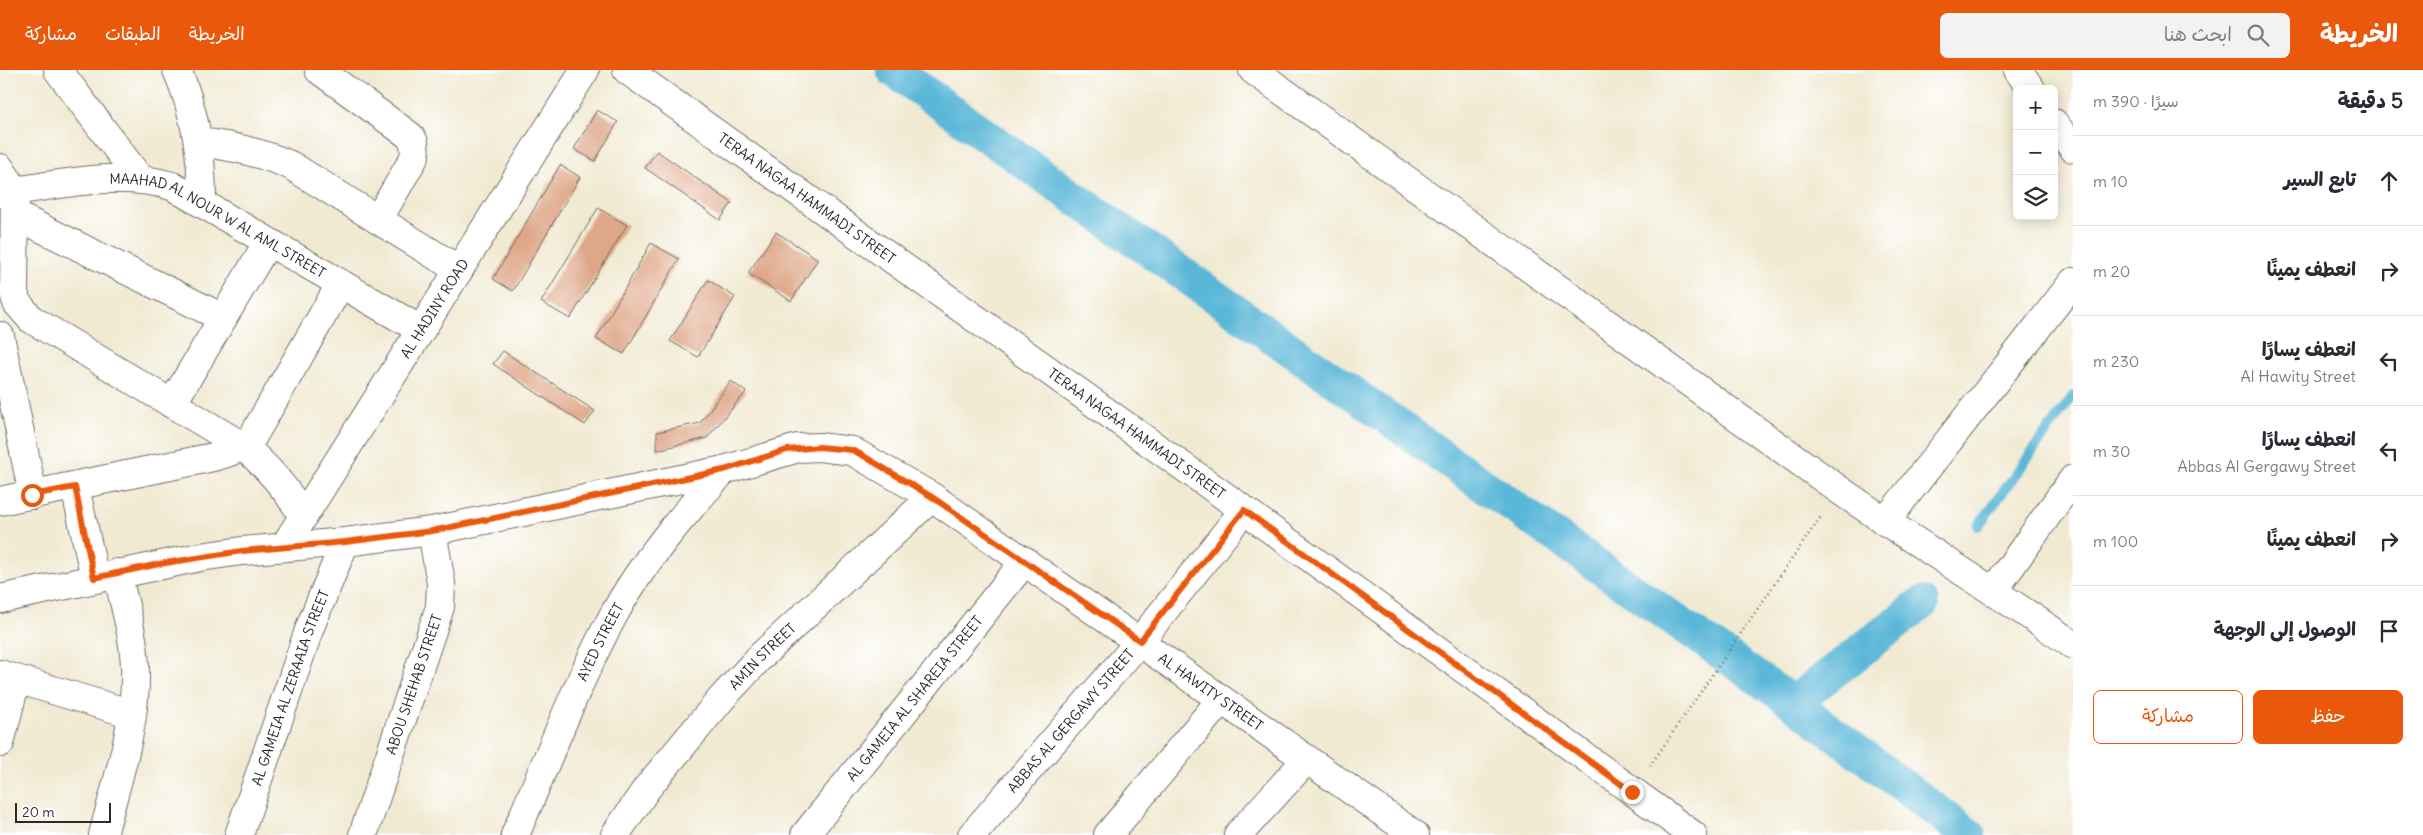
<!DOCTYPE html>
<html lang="ar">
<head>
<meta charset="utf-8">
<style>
	body { margin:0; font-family:Delius,"Playpen Sans Arabic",sans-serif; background:#f2f2f3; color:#2b2b33; direction:rtl }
	.controls { position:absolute; right:15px; top:15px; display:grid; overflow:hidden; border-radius:8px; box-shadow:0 2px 12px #0003 }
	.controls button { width:45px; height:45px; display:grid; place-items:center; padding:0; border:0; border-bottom:1px solid #e1e1e2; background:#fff; color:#2b2b33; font:25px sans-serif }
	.scale { position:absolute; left:15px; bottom:12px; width:96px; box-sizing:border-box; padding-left:5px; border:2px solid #2b2b2b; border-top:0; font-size:14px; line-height:18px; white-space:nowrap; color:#2b2b2b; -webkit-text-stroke:4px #fff; paint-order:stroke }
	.stop { position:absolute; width:15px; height:15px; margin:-11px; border:4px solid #ea580c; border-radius:50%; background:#fff }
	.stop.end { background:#ea580c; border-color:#fff; box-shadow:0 1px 5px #0008 }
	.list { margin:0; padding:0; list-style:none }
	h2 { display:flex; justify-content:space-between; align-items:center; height:65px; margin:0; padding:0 20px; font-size:21px }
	h2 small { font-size:16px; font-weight:400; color:#7c7c81 }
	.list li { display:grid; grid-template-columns:32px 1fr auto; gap:15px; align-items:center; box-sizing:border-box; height:90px; padding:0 20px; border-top:1px solid #e1e1e2 }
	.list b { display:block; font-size:19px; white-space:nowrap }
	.list p { margin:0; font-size:16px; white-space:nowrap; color:#7c7c81 }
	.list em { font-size:16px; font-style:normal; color:#7c7c81 }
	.actions { display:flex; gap:10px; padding:15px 20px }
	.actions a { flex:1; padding:11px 0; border:1px solid #ea580c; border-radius:8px; text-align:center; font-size:18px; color:#ea580c }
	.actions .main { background:#ea580c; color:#fff }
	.icon { flex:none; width:28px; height:28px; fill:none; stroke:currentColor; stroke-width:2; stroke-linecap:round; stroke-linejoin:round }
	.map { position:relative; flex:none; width:2073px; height:765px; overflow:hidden; direction:ltr }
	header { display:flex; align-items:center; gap:30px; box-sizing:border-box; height:70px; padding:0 25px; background:#ea580c; color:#fff }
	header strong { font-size:24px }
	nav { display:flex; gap:28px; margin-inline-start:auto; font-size:18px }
	.search { width:350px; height:45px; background:#f2f2f3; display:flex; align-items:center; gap:12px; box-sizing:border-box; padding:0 18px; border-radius:8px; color:#7c7c81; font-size:19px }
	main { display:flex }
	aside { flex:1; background:#fff }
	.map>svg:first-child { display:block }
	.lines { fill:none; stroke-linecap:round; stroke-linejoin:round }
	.stream { stroke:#5ab7d8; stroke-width:10 }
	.canal { stroke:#5ab7d8; stroke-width:34 }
	.building { fill:#dfa789 }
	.street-casing { stroke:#706e66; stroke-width:30 }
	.secondary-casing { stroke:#706e66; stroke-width:30 }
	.primary-casing { stroke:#706e66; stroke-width:30 }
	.path { stroke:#706e66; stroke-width:3; stroke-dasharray:1 4; stroke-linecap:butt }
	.street { stroke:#fff; stroke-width:28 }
	.secondary { stroke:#fff; stroke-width:28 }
	.primary { stroke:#fff; stroke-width:28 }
	.route { stroke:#ea580c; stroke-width:6 }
	.labels { text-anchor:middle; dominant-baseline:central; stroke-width:4.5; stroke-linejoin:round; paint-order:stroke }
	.street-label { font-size:14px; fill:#2b2b2b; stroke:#fff }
</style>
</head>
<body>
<header>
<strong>الخريطة</strong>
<div class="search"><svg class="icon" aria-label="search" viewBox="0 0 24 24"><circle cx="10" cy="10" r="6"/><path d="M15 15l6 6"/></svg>ابحث هنا</div>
<nav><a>الخريطة</a><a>الطبقات</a><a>مشاركة</a></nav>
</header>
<main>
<aside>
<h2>5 دقيقة<small>سيرًا · 390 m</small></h2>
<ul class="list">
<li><svg class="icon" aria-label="ahead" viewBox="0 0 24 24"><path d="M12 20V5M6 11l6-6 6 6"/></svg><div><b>تابع السير</b></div><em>10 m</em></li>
<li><svg class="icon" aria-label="right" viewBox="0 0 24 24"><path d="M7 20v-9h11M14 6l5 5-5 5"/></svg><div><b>انعطف يمينًا</b></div><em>20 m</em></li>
<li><svg class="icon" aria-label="left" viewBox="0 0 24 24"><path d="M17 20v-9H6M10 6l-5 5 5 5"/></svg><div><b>انعطف يسارًا</b><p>Al Hawity Street</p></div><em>230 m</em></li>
<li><svg class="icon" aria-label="left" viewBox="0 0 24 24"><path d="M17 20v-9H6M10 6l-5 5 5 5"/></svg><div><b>انعطف يسارًا</b><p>Abbas Al Gergawy Street</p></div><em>30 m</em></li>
<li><svg class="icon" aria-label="right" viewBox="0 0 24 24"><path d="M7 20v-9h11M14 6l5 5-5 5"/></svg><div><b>انعطف يمينًا</b></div><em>100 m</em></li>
<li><svg class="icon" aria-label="arrive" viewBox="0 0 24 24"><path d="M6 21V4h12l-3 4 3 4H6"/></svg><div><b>الوصول إلى الوجهة</b></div></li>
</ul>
<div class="actions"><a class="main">حفظ</a><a>مشاركة</a></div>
</aside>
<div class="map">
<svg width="2073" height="765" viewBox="0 0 2073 765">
	<rect width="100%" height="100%" fill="#fff"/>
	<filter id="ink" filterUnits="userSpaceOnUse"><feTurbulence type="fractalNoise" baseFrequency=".02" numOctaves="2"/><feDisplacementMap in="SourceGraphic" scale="10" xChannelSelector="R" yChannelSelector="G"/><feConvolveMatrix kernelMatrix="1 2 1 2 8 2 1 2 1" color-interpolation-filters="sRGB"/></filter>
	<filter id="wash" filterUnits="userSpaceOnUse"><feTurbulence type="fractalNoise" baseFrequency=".0096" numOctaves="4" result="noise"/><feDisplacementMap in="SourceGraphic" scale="20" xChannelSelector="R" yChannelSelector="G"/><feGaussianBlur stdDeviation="1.12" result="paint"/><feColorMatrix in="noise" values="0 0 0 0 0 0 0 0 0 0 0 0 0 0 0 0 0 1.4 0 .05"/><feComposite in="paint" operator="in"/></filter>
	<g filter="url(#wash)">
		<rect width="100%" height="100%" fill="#f1ead3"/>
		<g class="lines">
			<path class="stream" d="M1978,456l95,-130"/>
			<g class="canal">
				<path d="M893,0l900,633 176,132"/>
				<path d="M1793,633l129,-100"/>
			</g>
		</g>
		<g id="blocks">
			<g class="building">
				<path d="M597,40l21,12 -23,39 -21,-12z"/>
				<path d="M657,81l75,52 -12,17 -75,-52z"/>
				<path d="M560,95l20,12 -67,114 -20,-12z"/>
				<path d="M598,138l29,17 -57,94 -29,-17z"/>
				<path d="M776,162l42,27 -27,42 -43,-28z"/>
				<path d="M651,173l28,16 -55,95 -28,-15z"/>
				<path d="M708,210l27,17 -37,60 -28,-16z"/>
				<path d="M503,281l92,60 -10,14 -92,-61z"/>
				<path d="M731,311l15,11 -39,46 -50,12v-18l43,-9z"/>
			</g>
		</g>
	</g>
	<g filter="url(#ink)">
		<use href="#blocks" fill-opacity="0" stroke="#706e66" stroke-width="1"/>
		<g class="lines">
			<g class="street-casing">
				<g id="street">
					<path d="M58,0l81,108"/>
					<path d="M177,0c19,44 25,86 25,133"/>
					<path d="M319,0l91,66 4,6 1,14 -37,64"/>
					<path d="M2018,0l13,19"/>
					<path d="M2054,53l19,25"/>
					<path d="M199,72c33,4 61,10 91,23l169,105"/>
					<path d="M0,98l15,23 -1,102 3,10 14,16 213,128c24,20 42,41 59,69"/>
					<path id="s1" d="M0,123c56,-7 117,-24 172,-7l249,144"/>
					<path d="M15,145l208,103"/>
					<path d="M0,266l33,159"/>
					<path d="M172,334l96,-162"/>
					<path d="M75,417l20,91"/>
					<path d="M0,431l204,-42c19,-4 35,-8 49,-23l87,-151"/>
					<path d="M1994,520l79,-111"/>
					<path id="s2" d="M0,529l200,-42 42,-6 103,-9 87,-11 292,-61 74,-22 21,-1 33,4 80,46 483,338"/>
					<path d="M0,604l132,40"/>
					<path d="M0,673l16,-63"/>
					<path d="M103,765c14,-55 34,-111 32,-168 -1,-31 -11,-64 -18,-94"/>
					<path id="s3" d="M239,765l71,-208 35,-85"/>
					<path id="s4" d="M363,765l77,-228 1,-24 -9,-52"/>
					<path id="s5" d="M515,765c32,-73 60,-149 98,-219 29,-54 70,-101 111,-146"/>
					<path id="s6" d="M615,765l32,-47 75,-90 39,-42 171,-159"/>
					<path id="s7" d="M805,765l220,-274"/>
					<path id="s8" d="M972,765l168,-194 104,-131"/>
					<path d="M1108,765l113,-135"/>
					<path d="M1238,765l69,-76"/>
				</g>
			</g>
			<g class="secondary-casing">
				<g id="secondary">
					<path id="s9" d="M627,0l617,440 449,325"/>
					<path d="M1885,452l188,-240"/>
					<path id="s10" d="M284,477l301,-477"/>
				</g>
			</g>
			<g class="primary-casing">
				<path id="primary" d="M1253,0l585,419c77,54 158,102 235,156"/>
			</g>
			<path class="path" d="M1650,696l172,-251"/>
			<use href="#street" class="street"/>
			<use href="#secondary" class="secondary"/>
			<use href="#primary" class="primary"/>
		</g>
	</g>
	<g class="lines" filter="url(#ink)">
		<path class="route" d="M32,425l43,-8 19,91 65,-14 83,-13 103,-9 87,-11 292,-61 63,-20 32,-3 33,3 10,5 70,42 208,144 104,-131 388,282"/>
	</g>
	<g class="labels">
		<g class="street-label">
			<text stroke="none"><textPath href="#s9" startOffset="221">TERAA NAGAA HAMMADI STREET</textPath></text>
			<text stroke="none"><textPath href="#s1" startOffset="230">MAAHAD AL NOUR W AL AML STREET</textPath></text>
			<text stroke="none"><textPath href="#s10" startOffset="282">AL HADINY ROAD</textPath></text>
			<text stroke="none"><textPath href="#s9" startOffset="626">TERAA NAGAA HAMMADI STREET</textPath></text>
			<text stroke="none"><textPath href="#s5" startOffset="211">AYED STREET</textPath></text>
			<text stroke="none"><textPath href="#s6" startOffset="232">AMIN STREET</textPath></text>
			<text stroke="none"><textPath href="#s4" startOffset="159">ABOU SHEHAB STREET</textPath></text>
			<text stroke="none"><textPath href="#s3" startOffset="156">AL GAMEIA AL ZERAAIA STREET</textPath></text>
			<text stroke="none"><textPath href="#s2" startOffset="1300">AL HAWITY STREET</textPath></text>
			<text stroke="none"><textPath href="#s7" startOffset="175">AL GAMEIA AL SHAREIA STREET</textPath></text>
			<text stroke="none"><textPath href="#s8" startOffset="151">ABBAS AL GERGAWY STREET</textPath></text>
		</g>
	</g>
</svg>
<div class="controls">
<button>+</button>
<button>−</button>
<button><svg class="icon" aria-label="layers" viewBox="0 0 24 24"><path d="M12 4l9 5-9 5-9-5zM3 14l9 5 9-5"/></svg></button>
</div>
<div class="scale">20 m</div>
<div class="stop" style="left:32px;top:425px"></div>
<div class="stop end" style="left:1632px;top:722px"></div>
</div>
</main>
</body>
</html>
